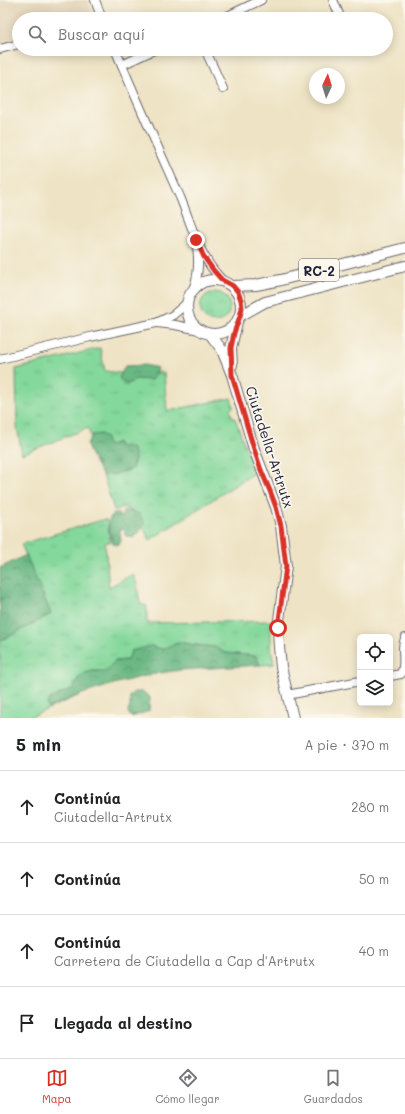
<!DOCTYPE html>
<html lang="es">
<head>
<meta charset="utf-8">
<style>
	body { margin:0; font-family:Mali,sans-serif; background:#f2f2f2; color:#202124 }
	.controls { position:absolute; right:12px; bottom:12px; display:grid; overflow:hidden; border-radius:6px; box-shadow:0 2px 10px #0003 }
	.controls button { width:36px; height:36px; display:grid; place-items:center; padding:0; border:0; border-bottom:1px solid #e0e0e0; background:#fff; color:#202124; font:20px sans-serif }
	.compass { position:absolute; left:309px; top:68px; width:36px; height:36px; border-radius:50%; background:#fff; box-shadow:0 2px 10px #0003; rotate:4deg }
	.stop { position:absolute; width:12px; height:12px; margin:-9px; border:3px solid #d93025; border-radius:50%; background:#fff }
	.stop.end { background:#d93025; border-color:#fff; box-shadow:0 1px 4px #0008 }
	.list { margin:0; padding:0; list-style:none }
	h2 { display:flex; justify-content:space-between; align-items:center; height:52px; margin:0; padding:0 16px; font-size:17px }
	h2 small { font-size:13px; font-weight:400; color:#757577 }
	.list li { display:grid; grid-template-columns:26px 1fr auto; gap:12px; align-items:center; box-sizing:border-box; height:72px; padding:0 16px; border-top:1px solid #e0e0e0 }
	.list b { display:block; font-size:15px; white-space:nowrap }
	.list p { margin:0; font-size:13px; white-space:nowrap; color:#757577 }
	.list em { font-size:13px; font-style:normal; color:#757577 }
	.icon { flex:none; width:22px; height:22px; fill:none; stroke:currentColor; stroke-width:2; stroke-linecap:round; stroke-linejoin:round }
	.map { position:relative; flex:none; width:405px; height:718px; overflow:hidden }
	.search { position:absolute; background:#fff; box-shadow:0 2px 10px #0003; left:12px; right:12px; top:12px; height:44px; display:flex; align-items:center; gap:10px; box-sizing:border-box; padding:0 14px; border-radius:22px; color:#757577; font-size:15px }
	.sheet { height:340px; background:#fff }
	nav { display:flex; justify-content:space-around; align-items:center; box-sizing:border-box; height:56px; border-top:1px solid #e0e0e0; background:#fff; font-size:11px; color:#757577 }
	nav a { display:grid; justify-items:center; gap:2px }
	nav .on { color:#d93025 }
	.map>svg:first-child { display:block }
	.built { fill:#e1d2b5 }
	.grass { fill:url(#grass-tufts); stroke:#537d6b }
	.forest { fill:url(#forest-crowns); stroke:#466d5f }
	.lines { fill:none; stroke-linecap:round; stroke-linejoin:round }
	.minor-casing { stroke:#69666b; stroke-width:10 }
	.major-casing { stroke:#69666b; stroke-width:12 }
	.minor { stroke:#fff; stroke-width:8 }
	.major { stroke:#fff; stroke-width:10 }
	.route { stroke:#d93025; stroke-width:5 }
	.labels { text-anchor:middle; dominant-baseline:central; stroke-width:3.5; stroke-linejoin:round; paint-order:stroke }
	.shield { fill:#fbf7ec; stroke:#636270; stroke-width:1 }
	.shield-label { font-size:13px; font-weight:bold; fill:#22223b }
	.street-label { font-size:14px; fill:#22223b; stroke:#fbf7ec }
</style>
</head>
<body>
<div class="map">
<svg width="405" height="718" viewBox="0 0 405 718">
	<defs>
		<pattern id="grass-tufts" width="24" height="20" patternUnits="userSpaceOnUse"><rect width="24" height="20" fill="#84d89b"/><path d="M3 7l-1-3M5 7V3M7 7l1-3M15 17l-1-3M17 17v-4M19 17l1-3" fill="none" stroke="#72b986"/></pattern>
		<pattern id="forest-crowns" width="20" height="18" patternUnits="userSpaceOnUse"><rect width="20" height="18" fill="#6bb883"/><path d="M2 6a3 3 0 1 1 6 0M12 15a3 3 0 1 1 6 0" fill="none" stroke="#58956c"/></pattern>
	</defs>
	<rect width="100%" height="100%" fill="#fbf7ec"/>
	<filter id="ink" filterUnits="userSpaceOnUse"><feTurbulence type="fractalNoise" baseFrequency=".025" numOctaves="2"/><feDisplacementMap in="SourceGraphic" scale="8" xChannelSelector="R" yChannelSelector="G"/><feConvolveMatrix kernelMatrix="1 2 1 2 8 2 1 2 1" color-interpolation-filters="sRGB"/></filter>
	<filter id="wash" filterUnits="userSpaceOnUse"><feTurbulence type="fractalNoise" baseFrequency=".012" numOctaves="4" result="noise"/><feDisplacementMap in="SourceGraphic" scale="16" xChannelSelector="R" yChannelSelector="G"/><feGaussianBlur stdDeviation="0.9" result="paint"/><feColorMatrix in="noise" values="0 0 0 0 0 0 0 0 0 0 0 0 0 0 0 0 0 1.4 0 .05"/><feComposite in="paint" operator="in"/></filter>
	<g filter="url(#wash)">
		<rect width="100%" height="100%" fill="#eee3c4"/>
		<path class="built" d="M0,0h88l5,17 -1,2h-73v22l-19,5z"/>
		<g class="grass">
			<circle cx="215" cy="307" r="15"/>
			<path d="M100,348l5,23 23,3 34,-2v1h2l3,38 64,-13 2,9 -3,3 2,6 3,2 19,53 -3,4 -101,65c-5,-8 -14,-30 -23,-32 -4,-1 -9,1 -13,2l-26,-82 -66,26 -5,-27 -1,-58z"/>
			<path d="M102,520h5l3,22 -5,1 4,44 24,-13 4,10 3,20 7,2v17l124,-2v26l3,17 -14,1 -4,-9 -31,-3 -10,-6 -21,-2 -14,-3 -18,7 -11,-3 -23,14 -13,1 -10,10h-14l-9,23 -54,24h-28v-77l51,-27 -30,-70z"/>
		</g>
		<g class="forest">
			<path d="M145,365l13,3 -2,7 -5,5 -16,-1 -3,3 -7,3 -6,-7 6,-12z"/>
			<path d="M101,434l5,4 2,8 9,-4 4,6 4,-2 8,3 2,10 -3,10 -17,5 -13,1 -13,-24 -2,-7 5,-9z"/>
			<path d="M127,510l13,4 4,9 -5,10 -6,5 -8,-3v-5l-5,-1 1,13 -5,3 -4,-3c-2,-10 -8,-25 5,-30l3,5 3,-2v-4z"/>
			<path d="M26,555l25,59 -51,27v-73z"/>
			<path d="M180,642l14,3 21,2 10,6 31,3 4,9 -81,5 -30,5 -32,8 -35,11 -34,14 -1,-4 3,-5 23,-11c7,-17 15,-17 32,-17l10,-10 13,-1 3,-9 20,-5 11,3z"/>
			<path d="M134,692h9l7,5 -1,14 -18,6 -3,-5c0,-1 2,-5 2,-6 1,-6 -4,-9 4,-14z"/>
		</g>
	</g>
	<g filter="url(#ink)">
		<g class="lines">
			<g class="minor-casing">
				<g id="minor">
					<path d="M95,0l7,19"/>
					<path d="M333,0l8,19"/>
					<path d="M221,19l40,-19"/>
					<path d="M0,49l19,-5"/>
					<path d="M115,49c21,49 43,99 65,148 13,31 18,58 42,83"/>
					<path d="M205,49l18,40"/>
					<path d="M122,65l34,-16"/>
					<path d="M194,287c5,-14 5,-26 3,-40"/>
					<path d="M157,323l18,2 25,5"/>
					<path d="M0,359l90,-22 66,-14 17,-8 14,-12"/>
					<path d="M390,676l11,-2c4,-8 2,-17 2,-26 0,-3 1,-7 2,-10"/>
					<path d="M287,695l73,-14"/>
				</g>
			</g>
			<g class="major-casing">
				<g id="major">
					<circle cx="214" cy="307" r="27"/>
					<path d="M233,286l23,-1 25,-5 124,-32"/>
					<path d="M240,316l25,-14 140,-36"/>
					<path d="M210,334l12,16 10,25 22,74 22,58 5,19 5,40 -8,62 1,19 2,20 12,51"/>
					<path d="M232,365l-1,-17 6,-26"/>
				</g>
			</g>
			<use href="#minor" class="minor"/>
			<use href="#major" class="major"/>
		</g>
	</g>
	<g class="lines" filter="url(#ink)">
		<path class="route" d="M196,240l8,17 10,14 8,9 11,6 5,6 3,8 1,8 -2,8 -6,17 -3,15 1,27 22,74 7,21 9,21 6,16 5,19 5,40 -8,62"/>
	</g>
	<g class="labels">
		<rect class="shield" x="299" y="259" width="40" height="22" rx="3"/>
		<g class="shield-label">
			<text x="319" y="270">RC-2</text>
		</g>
		<g class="street-label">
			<text transform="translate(270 447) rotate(72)">Ciutadella-Artrutx</text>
		</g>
	</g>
</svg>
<div class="controls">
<button><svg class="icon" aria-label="locate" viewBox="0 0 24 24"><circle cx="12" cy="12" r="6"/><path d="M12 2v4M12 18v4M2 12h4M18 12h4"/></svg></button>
<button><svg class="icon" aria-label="layers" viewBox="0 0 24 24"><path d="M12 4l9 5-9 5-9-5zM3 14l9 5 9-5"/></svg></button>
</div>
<svg class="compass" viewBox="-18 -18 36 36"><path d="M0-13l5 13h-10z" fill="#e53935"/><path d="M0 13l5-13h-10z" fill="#757577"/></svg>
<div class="stop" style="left:278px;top:628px"></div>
<div class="stop end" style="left:196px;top:240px"></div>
<div class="search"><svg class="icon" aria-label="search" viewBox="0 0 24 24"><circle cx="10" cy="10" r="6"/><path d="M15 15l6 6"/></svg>Buscar aquí</div>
</div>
<section class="sheet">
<h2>5 min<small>A pie · 370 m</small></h2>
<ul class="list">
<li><svg class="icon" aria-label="ahead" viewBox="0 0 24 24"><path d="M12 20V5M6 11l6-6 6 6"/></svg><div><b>Continúa</b><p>Ciutadella-Artrutx</p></div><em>280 m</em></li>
<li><svg class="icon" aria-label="ahead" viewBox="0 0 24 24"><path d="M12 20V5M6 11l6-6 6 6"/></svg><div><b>Continúa</b></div><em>50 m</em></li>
<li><svg class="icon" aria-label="ahead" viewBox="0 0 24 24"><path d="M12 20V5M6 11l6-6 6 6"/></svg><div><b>Continúa</b><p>Carretera de Ciutadella a Cap d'Artrutx</p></div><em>40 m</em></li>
<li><svg class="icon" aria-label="arrive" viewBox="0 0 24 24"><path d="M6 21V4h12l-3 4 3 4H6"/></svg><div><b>Llegada al destino</b></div></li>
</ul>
</section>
<nav>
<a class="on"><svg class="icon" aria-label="map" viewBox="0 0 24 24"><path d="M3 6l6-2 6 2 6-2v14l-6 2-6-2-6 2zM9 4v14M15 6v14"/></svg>Mapa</a>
<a><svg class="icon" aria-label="directions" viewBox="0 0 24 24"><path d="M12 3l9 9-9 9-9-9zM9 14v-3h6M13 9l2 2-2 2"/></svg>Cómo llegar</a>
<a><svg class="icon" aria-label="saved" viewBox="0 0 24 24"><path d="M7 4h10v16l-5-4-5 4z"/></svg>Guardados</a>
</nav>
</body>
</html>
